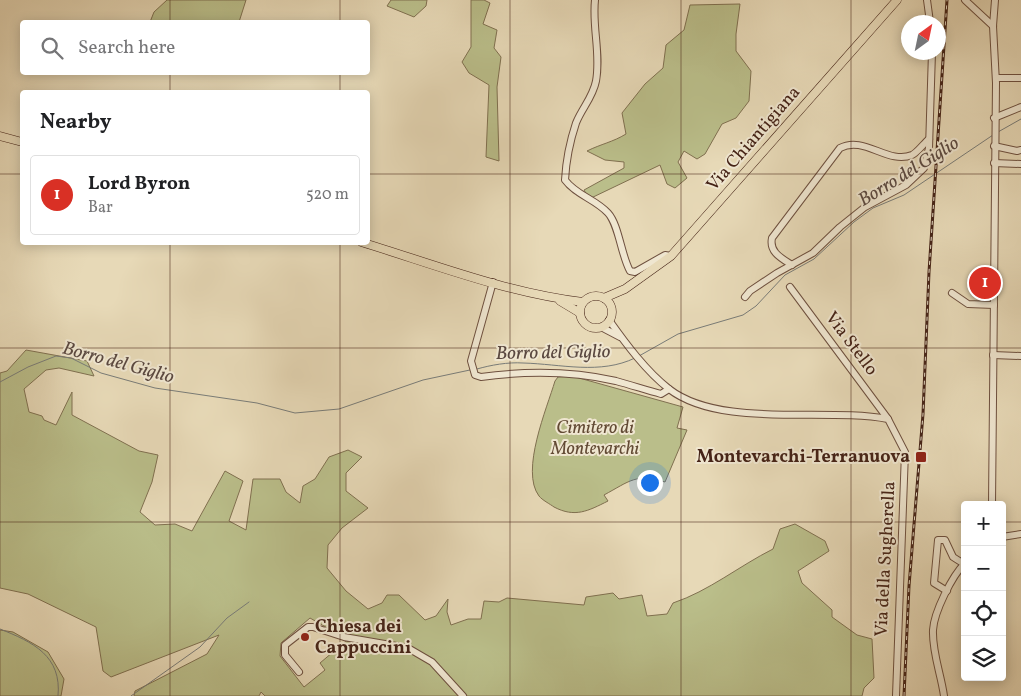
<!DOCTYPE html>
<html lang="en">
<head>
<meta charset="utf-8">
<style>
	body { margin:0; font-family:Vollkorn,serif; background:#f2f2f2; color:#202124 }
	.controls { position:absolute; right:15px; bottom:15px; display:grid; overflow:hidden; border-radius:5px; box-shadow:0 2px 12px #0003 }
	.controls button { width:45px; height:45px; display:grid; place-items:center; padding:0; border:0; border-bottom:1px solid #e0e0e0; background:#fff; color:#202124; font:25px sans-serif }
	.compass { position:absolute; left:901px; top:15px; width:45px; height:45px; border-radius:50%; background:#fff; box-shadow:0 2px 12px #0003; rotate:33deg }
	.you { position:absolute; left:649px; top:482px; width:18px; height:18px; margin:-12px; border:4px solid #fff; border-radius:50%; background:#1a73e8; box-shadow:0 0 0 8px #1a73e833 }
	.badge { display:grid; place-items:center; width:32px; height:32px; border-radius:50%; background:#d93025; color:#fff; font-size:16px; font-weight:700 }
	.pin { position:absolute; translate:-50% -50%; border:2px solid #fff; box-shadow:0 1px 5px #0006 }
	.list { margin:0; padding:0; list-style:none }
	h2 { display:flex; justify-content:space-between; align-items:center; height:65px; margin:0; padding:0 20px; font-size:21px }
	h2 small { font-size:16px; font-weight:400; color:#757577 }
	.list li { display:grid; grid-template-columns:32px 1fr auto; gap:15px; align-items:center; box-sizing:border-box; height:80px; margin:0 10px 10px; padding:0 10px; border:1px solid #e0e0e0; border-radius:5px }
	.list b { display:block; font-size:19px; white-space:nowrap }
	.list p { margin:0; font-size:16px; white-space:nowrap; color:#757577 }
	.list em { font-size:16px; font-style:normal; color:#757577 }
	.icon { flex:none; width:28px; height:28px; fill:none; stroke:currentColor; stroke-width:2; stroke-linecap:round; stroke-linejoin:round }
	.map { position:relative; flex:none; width:1021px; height:696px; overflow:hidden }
	.search { position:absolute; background:#fff; box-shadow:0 2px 12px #0003; left:20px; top:20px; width:350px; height:55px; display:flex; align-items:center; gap:12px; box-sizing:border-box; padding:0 18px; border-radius:5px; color:#757577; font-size:19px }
	.panel { position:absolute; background:#fff; box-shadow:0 2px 12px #0003; left:20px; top:90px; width:350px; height:155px; border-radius:5px }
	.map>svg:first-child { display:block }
	.green { fill:#babe8a; stroke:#807050; fill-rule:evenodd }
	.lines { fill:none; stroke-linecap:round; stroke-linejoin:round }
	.stream { stroke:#797c78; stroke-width:1 }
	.minor-casing { stroke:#6e503f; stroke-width:8 }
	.major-casing { stroke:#452317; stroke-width:9 }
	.minor { stroke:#efe6d0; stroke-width:6 }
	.major { stroke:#e7d9b7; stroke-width:8 }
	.rail-casing { stroke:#452317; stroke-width:3 }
	.rail { stroke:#efe6d0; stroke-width:1; stroke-dasharray:4; stroke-linecap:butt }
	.grid { fill:none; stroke:#452317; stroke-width:1; stroke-opacity:0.55 }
	.poi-dot { fill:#8f2418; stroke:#efe6d0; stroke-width:2 }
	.labels { text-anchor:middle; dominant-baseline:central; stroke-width:4; stroke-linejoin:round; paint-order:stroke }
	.street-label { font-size:18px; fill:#452317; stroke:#efe6d0 }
	.park-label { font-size:18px; font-style:italic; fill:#624a34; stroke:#efe6d0 }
	.poi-label { font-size:18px; font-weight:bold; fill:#452317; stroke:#efe6d0; text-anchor:end }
	.water-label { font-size:19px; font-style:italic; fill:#5a4840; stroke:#efe6d0 }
</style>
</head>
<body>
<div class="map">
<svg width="1021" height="696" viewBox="0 0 1021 696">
	<rect width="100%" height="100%" fill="#e7d9b7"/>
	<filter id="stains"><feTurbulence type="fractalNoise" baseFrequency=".004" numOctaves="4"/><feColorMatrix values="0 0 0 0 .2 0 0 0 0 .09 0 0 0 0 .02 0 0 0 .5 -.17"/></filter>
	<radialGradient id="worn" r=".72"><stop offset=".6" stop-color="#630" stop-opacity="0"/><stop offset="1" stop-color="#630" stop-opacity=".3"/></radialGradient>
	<g class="green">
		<path d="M167,0h79l-7,22h-89l4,-10z"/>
		<path d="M391,0h36l-1,6 -12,11 -27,-11z"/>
		<path d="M471,0h13l6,3 -7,21 14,6 -3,18 7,9 -4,30 2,74 -13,-4 3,-72 -20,-12 -7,-11 9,-15z"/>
		<path d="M740,4l-4,30v17l15,20 -2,30 -13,17 -14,6 -17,30 -8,5 -13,-8 -6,11 9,16 -12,10 -8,-4 -7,-19 -71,34 -5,-9 40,-22v-6l-19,-2 -18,-9c14,-7 26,-9 39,-17l-4,-21 23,-29 18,-16 3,-23 18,-15 6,-25z"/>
		<path d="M26,350l61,11 7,15 -35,-8 -13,2 -22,19 5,23 13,4 2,4 12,5 16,-33v23l67,36 19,4 -6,27 -12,30 15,13 20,-1 17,7 33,-60 18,10 -14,40 17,9 7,-51h27l6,13 14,11 3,-17 12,-7 14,-22 19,-7 14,7 -16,16v18l22,17 -26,20 -14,17 -1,23 19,23 22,18 14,-6 5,-8h12l26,25 11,-4 12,-17 -1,13 4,13 17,-6h13l3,-18 15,1 8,-4 77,7 2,-8 27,-4 6,6 23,-4 5,21 20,-2 6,-11c36,-12 66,-37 100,-54l7,-20 15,-5 30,17 4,10 -31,20 4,12 30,27v7l25,18 15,4 2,39 -10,10 -2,8h-597l-4,-4 -2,4h-125l1,-5 72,-37 12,-19 -108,42 -8,-6 -7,-44 -68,-33 -28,-6v-215l7,-2zM310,618l28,16 28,6 -3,6 -17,-5 -26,22 5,7 -21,17 -24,-31 1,-13z"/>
		<path d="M572,376l111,31 -6,21 10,2 -22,52c-29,-9 -35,-1 -61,13l4,6c-20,10 -33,17 -54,6 -4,-3 -12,-7 -15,-11 -19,-25 8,-88 16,-115l3,-4z"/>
		<path d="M0,630l13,2 35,20 16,27 -3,17h-61z"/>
	</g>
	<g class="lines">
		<g class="stream">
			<path d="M998,132l23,-13"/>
			<path d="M639,356l39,-22 65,-19 13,-9 29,-31 29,-16 40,-37 19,-14 31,-13 89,-60"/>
			<path d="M477,369c14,-4 31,-7 46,-6 38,1 77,12 112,-5"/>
			<path d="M0,382l28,-15 28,-11 15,2 30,15 54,15 102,15 38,10 44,-4 84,-29 47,-10"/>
			<path d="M0,629c33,13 62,27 58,67"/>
			<path d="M131,696l69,-49 27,-29 22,-16"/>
		</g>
		<g class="minor-casing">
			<g id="minor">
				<path d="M595,0c-3,27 6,54 1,81 -3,16 -14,27 -20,42 -6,18 -10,38 -11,57 11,15 30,19 43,33 11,12 13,42 22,58l5,1 30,-17 6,1"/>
				<path d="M927,0l3,22"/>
				<path d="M965,0l28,26"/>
				<path d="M996,78h25"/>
				<path d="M994,118l27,-11"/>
				<path d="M994,146l23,5 4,-1"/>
				<path d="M994,163l27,1"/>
				<path d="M792,265c-11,-7 -23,-13 -20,-27l68,-90c24,-13 48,17 72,7 6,-3 12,-12 17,-16"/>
				<path d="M493,282l-22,79 4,14 6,2c44,-6 91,-6 135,4 15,4 30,9 45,13l8,-5"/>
				<path d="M790,287l98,132"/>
				<path d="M952,293l16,11 26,1"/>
				<path d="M745,297l5,-6 27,-18 36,-20 27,-26 25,-20 41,-22 18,-17 5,-20 3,-96"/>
				<path d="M609,320c17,24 37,51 60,69 52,40 156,18 219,30l17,33 -9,244"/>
				<path d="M601,327l19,10"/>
				<path d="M993,355l28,1"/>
				<path d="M992,505l4,-422 -3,-57 2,-26"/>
				<path d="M1002,537l19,-3"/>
				<path d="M947,591l-13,-8 4,-43h7l8,17 11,7"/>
				<path d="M299,672l-14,-17v-10l23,-18h5l31,10 64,11 24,14 31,34"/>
				<path d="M944,696c-3,-22 -12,-44 -11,-66 1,-18 19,-54 32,-67"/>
			</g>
		</g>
		<g class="major-casing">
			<g id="major">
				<path d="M0,136l22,6"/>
				<path d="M361,242c72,22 146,51 222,60"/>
				<circle cx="596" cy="312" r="16"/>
				<path d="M604,298l21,-9 46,-33 226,-256"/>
				<path d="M560,301l20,12"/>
			</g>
		</g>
		<use href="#minor" class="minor"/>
		<use href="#major" class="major"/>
		<g class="rail-casing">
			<path id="rail" d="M904,696l5,-110 14,-172 6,-142 18,-272"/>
		</g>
		<use href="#rail" class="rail"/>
	</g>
	<path class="grid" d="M170,0v22M340,0v22M510,0v696M681,0v696M851,0v696M170,72v20M340,72v20M0,174h22M368,174h653M170,242v454M340,242v454M0,348h1021M0,522h965M1002,522h19"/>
	<g class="poi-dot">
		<rect x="915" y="451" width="12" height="12" rx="2.5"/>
		<circle cx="305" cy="637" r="5"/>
	</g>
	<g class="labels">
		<g class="street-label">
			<text transform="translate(754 139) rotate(-49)">Via Chiantigiana</text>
			<text transform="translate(851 344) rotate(53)">Via Stello</text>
			<text transform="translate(886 559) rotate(-87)">Via della Sugherella</text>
		</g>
		<g class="park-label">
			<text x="595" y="428">Cimitero di<tspan x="595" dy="21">Montevarchi</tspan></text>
		</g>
		<g class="poi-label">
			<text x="910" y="457">Montevarchi-Terranuova</text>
			<text x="315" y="627" text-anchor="start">Chiesa dei<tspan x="315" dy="21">Cappuccini</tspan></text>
		</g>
		<g class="water-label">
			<text transform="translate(909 172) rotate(-32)">Borro del Giglio</text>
			<text transform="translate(553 353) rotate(-1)">Borro del Giglio</text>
			<text transform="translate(118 363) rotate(15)">Borro del Giglio</text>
		</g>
	</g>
	<rect width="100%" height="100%" filter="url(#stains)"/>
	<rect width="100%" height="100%" fill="url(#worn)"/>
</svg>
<div class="controls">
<button>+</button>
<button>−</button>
<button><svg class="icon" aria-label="locate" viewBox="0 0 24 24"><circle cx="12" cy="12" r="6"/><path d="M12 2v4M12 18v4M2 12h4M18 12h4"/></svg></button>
<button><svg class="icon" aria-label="layers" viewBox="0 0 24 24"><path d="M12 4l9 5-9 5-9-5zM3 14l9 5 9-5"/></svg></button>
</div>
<svg class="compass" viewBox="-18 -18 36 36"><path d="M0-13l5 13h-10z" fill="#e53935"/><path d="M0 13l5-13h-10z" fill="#757577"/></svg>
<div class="you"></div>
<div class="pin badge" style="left:985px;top:283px">1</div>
<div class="search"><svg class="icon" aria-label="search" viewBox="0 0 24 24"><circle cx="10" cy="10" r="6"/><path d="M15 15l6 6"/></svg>Search here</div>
<section class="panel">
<h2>Nearby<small></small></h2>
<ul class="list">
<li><span class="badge">1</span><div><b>Lord Byron</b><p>Bar</p></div><em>520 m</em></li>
</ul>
</section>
</div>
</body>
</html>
